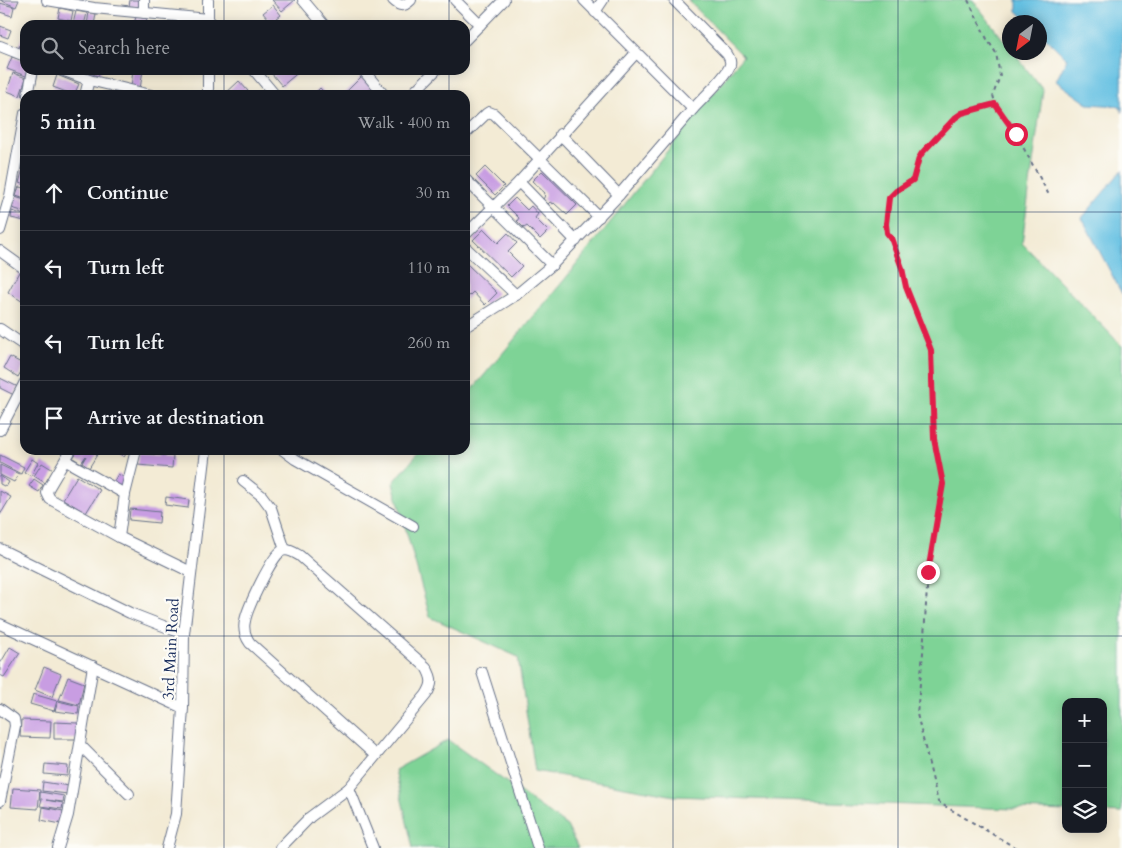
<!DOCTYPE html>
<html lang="en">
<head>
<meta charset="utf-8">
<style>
	body { margin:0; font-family:Cardo,serif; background:#20242c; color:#f1f3f6 }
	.controls { position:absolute; right:15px; bottom:15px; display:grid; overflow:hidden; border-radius:10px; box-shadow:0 2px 12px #0003 }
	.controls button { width:45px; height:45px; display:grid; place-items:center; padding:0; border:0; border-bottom:1px solid #363941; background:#171b24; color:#f1f3f6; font:25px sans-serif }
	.compass { position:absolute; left:1002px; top:15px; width:45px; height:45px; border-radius:50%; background:#171b24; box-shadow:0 2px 12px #0003; rotate:212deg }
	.stop { position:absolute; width:15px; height:15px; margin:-11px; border:4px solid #e11d48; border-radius:50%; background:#fff }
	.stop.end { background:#e11d48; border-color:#fff; box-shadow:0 1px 5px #0008 }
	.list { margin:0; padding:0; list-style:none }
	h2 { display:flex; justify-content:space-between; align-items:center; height:65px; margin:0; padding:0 20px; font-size:21px }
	h2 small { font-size:16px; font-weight:400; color:#9ea1a6 }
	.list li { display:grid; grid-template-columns:32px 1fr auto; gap:15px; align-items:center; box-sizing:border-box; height:75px; padding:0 20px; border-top:1px solid #363941 }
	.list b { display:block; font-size:19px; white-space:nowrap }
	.list em { font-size:16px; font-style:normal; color:#9ea1a6 }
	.icon { flex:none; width:28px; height:28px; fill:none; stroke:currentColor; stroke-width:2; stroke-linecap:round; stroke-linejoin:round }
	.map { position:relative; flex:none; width:1122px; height:848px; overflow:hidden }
	.search { position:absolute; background:#171b24; box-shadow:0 2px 12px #0003; left:20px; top:20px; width:450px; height:55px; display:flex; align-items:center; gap:12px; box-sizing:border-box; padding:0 18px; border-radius:15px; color:#9ea1a6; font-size:19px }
	.panel { position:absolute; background:#171b24; box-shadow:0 2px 12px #0003; left:20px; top:90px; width:450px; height:365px; border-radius:15px }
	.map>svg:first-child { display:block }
	.green { fill:#7ed396; stroke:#4c817a }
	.water { fill:#64c0e2; stroke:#4078a0 }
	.building { fill:#c89de2 }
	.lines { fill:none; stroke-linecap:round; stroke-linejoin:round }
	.minor-casing { stroke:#677188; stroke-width:12 }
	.path { stroke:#677188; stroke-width:2; stroke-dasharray:4 4; stroke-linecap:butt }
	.minor { stroke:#fff; stroke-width:10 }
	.route { stroke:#e11d48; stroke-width:6 }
	.grid { fill:none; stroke:#1b2f5e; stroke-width:1; stroke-opacity:0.55 }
	.labels { text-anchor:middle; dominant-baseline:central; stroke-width:4.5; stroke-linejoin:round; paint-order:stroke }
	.street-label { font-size:16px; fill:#1b2f5e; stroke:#fdfcf7 }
</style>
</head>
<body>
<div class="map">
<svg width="1122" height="848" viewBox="0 0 1122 848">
	<rect width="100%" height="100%" fill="#fdfcf7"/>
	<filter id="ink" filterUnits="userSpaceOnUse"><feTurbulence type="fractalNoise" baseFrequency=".02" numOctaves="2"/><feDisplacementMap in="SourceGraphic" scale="10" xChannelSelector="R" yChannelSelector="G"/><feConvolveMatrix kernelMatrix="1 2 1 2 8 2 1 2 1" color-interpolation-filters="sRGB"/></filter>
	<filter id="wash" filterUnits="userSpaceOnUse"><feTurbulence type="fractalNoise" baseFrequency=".0096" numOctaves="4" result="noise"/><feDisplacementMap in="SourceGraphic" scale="20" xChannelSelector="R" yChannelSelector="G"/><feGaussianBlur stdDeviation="1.12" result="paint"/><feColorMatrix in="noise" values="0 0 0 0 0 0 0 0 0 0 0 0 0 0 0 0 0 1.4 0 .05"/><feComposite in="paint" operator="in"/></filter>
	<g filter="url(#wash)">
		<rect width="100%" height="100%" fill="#f3ebd5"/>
		<g class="green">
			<path d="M688,0h285l36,47 1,5 4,1 29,37 -21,153 100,103v467l-19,-1v-110h-37v109l-391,-15 -140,-25 -17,-114 -88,-40 -37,-134 28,-33h44v-52l100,-119 178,-223z"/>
			<path d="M448,740l119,86 11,22h-165l-18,-78z"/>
		</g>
		<g class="water">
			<path d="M1017,0h105v113l-2,-7 -32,-2 -32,-23 11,-22 -27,-27v-10h-11l-12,-11z"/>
			<path d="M1122,170v124l-40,-76z"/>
		</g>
		<g id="blocks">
			<g class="building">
				<path d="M0,0h19l-3,7z"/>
				<path d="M130,0h11l-1,7 -11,-1z"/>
				<path d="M272,0h23l-13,11z"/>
				<path d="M0,3l14,4 -2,9 -12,-4z"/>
				<path d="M273,5l8,10 -10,8 -8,-10z"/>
				<path d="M60,8l13,3 -2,10 -13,-3z"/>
				<path d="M76,11l11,2 -3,12 -11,-1z"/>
				<path d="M89,12l7,2 -2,11h-7z"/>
				<path d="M136,16l11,2 -1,7h-12z"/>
				<path d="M0,26l11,4 -3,8 -8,-3z"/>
				<path d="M25,32v21l-7,-3z"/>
				<path d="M12,57l13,4v9h3l-2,6 -19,-7z"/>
				<path d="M83,70h18l-3,6z"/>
				<path d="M133,70h10l-3,19 -9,-2z"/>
				<path d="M277,70h24l-19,16 -10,-12z"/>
				<path d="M13,73l13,5 -6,18 -13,-5z"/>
				<path d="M57,75l22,9 -5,11 -21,-8z"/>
				<path d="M362,76l12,12 -7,7h-24z"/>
				<path d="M239,81l9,10 -5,4h-19z"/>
				<path d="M320,88l7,7h-14z"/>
				<path d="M485,167l19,19 -9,9 -19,-19z"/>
				<path d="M23,169l2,1v15l-6,-2z"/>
				<path d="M542,171l35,34 -10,10 -13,-12 -1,1 -3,-2 -2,2 -5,-5 2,-3 -1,-1 1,-2 -13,-12z"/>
				<path d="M19,187l6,1v11l-9,-3z"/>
				<path d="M15,197l10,3v12l-13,-4z"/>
				<path d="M515,198l12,12 4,-4 7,8 -3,4 13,13 -8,8 -13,-13 -3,2 -7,-7 2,-3 -12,-12z"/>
				<path d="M12,211l13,4v6l-14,-3z"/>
				<path d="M484,229l14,14 10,-10 9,10 -9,9 14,14 -11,11 -38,-37z"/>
				<path d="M465,262l32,31 -12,12 -12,-13 -8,8z"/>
				<path d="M19,272l6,3v24l-2,3 -15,-10z"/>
				<path d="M10,357l15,8 -7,12 -14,-9z"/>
				<path d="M0,378l18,9 -4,8 -14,-7z"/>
				<path d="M78,450h14l6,3 -9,15 -7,-5 4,-7 -5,7 -8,-5z"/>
				<path d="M114,450h12l2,1 -4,6z"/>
				<path d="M139,450h25v4z"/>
				<path d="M139,453l34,3 -1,12 -34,-3z"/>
				<path d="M0,455l24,12 -3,7 -21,-11z"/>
				<path d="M32,459l6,4 -7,13 -7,-4z"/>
				<path d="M42,463l13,8 -8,13 -13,-8z"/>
				<path d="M0,465l19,9 -5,8 -14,-7z"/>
				<path d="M118,474l10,6 -7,12 -10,-6z"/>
				<path d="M0,476l9,6 -3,5 -6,-3z"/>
				<path d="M77,476l23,14 -14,23 -23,-14z"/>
				<path d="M34,479l9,6 -4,7 -10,-6z"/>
				<path d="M0,491l11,6 -11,18z"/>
				<path d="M166,497l23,3 -1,8 -23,-3z"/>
				<path d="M130,509l30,3 -1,11 -30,-3z"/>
				<path d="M10,647l10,6 -16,24 -4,-2v-11z"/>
				<path d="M44,667l17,7 -9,23 -17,-7z"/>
				<path d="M68,677l16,6 -5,22 -20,-5z"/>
				<path d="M33,694l24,7 -3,10 -24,-7z"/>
				<path d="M58,701l21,5 -1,8 -23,-3z"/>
				<path d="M21,720l30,1 -1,17 -30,-1z"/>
				<path d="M54,722l24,1v16h-24z"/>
				<path d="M45,764l23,2 -1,10 -23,-2z"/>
				<path d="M43,782l26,4 -1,8 -26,-3z"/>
				<path d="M13,788l27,2 -2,19 -27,-2z"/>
				<path d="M40,792l24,4 -1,6 -17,-2 17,3 -1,6 -22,-3 2,-7h-2z"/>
				<path d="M43,807l20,4 -2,13 -20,-4z"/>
			</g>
		</g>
	</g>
	<g filter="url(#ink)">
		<use href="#blocks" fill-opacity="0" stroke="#677188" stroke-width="1"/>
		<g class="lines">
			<g class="minor-casing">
				<g id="minor">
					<path d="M47,0l47,8 114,11 5,6"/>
					<path d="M303,0l21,25"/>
					<path d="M393,0c7,7 11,7 18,0"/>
					<path d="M455,0l25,25"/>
					<path d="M674,0l53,54c2,3 4,7 3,11 -2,10 -29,35 -37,44"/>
					<path d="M595,12l8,-12"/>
					<path d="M144,13v-13"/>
					<path d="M208,24v-24"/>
					<path d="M465,40l39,-40"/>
					<path d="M0,46l25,10"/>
					<path d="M62,70l27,10 62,15"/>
					<path d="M208,70v25"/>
					<path d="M254,70l21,25"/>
					<path d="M363,70l21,25"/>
					<path d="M28,95l5,-25"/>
					<path d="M85,95l4,-15"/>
					<path d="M411,95l25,-25"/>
					<path d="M465,134l21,-20 3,-2 5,2 105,103"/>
					<path d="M560,134l59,61"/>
					<path d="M465,179l87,86"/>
					<path d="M519,182l57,59"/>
					<path d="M0,230l10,-34 15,-83"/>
					<path d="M465,235l54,-53 117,-129"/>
					<path d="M465,247l51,48"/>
					<path d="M0,251l25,18"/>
					<path d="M465,327l51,-32 36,-30 67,-70 74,-86 -109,-109"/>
					<path d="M0,329l25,17"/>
					<path d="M0,430l25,-48"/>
					<path d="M71,450l-23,39 -1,4 3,6 69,38 72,35"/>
					<path d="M283,450l12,9 118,67"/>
					<path d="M66,461l59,33 -6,43"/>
					<path d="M243,481l19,15 9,12 14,42"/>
					<path d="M125,494l11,-44"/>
					<path d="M0,549l130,64 54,21"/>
					<path d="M0,624l183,84"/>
					<path d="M482,672l56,176"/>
					<path d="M0,709l14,10 1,7 -15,75"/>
					<path d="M80,745l49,49"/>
					<path d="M349,788l24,60"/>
					<path d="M58,848l10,-33 25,-149"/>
					<path d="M167,848l9,-34 7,-106 1,-74 22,-184"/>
					<path d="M280,848l30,-31 39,-29 77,-93c7,-11 7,-16 0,-28l-126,-111c-5,-3 -12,-8 -18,-5 -10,4 -35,58 -37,70 -2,8 0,15 5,22l125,112"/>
				</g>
			</g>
			<g class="path">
				<path d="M968,0l19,39 9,14 4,23 -7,19 2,8"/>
				<path d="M1016,848l-78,-46 -21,-88 6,-61 5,-81 15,-88 -9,-45 -3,-89 -25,-63 -4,-19 -11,-30 -4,-5 -1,-9 3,-26 7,-7 17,-11 6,-22 3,-5 33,-36 16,-8 24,-6 21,31 33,61"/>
			</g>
			<use href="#minor" class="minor"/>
		</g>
	</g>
	<g class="lines" filter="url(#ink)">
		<path class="route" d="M928,572l15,-88 -9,-45 -3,-89 -25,-63 -4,-19 -11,-30 -4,-5 -1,-9 3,-26 7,-7 17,-11 6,-22 3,-5 33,-35 7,-5 33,-9 21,30"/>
	</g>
	<path class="grid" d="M224,0v25M449,0v25M673,0v848M898,0v848M224,70v25M449,70v25M0,212h25M465,212h657M0,424h25M465,424h657M224,450v398M449,450v398M0,636h1122"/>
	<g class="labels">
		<g class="street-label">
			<text transform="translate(171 649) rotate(-87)">3rd Main Road</text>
		</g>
	</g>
</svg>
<div class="controls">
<button>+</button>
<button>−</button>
<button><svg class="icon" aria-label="layers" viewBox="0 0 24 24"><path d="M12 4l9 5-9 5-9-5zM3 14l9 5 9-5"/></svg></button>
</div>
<svg class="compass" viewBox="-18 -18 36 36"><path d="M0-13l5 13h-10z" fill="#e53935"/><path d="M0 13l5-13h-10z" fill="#9ea1a6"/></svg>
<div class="stop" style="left:1016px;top:134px"></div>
<div class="stop end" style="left:928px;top:572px"></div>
<div class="search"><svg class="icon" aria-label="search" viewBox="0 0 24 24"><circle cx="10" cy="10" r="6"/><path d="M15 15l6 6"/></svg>Search here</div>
<section class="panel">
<h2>5 min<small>Walk · 400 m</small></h2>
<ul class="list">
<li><svg class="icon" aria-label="ahead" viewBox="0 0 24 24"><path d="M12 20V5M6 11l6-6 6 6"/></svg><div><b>Continue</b></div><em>30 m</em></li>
<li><svg class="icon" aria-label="left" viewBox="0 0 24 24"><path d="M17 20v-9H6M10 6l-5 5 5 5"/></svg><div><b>Turn left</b></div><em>110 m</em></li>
<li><svg class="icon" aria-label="left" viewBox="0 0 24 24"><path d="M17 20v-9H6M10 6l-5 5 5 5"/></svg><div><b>Turn left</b></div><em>260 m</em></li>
<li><svg class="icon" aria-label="arrive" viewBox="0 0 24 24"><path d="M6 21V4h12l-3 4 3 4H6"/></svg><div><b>Arrive at destination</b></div></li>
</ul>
</section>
</div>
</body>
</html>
